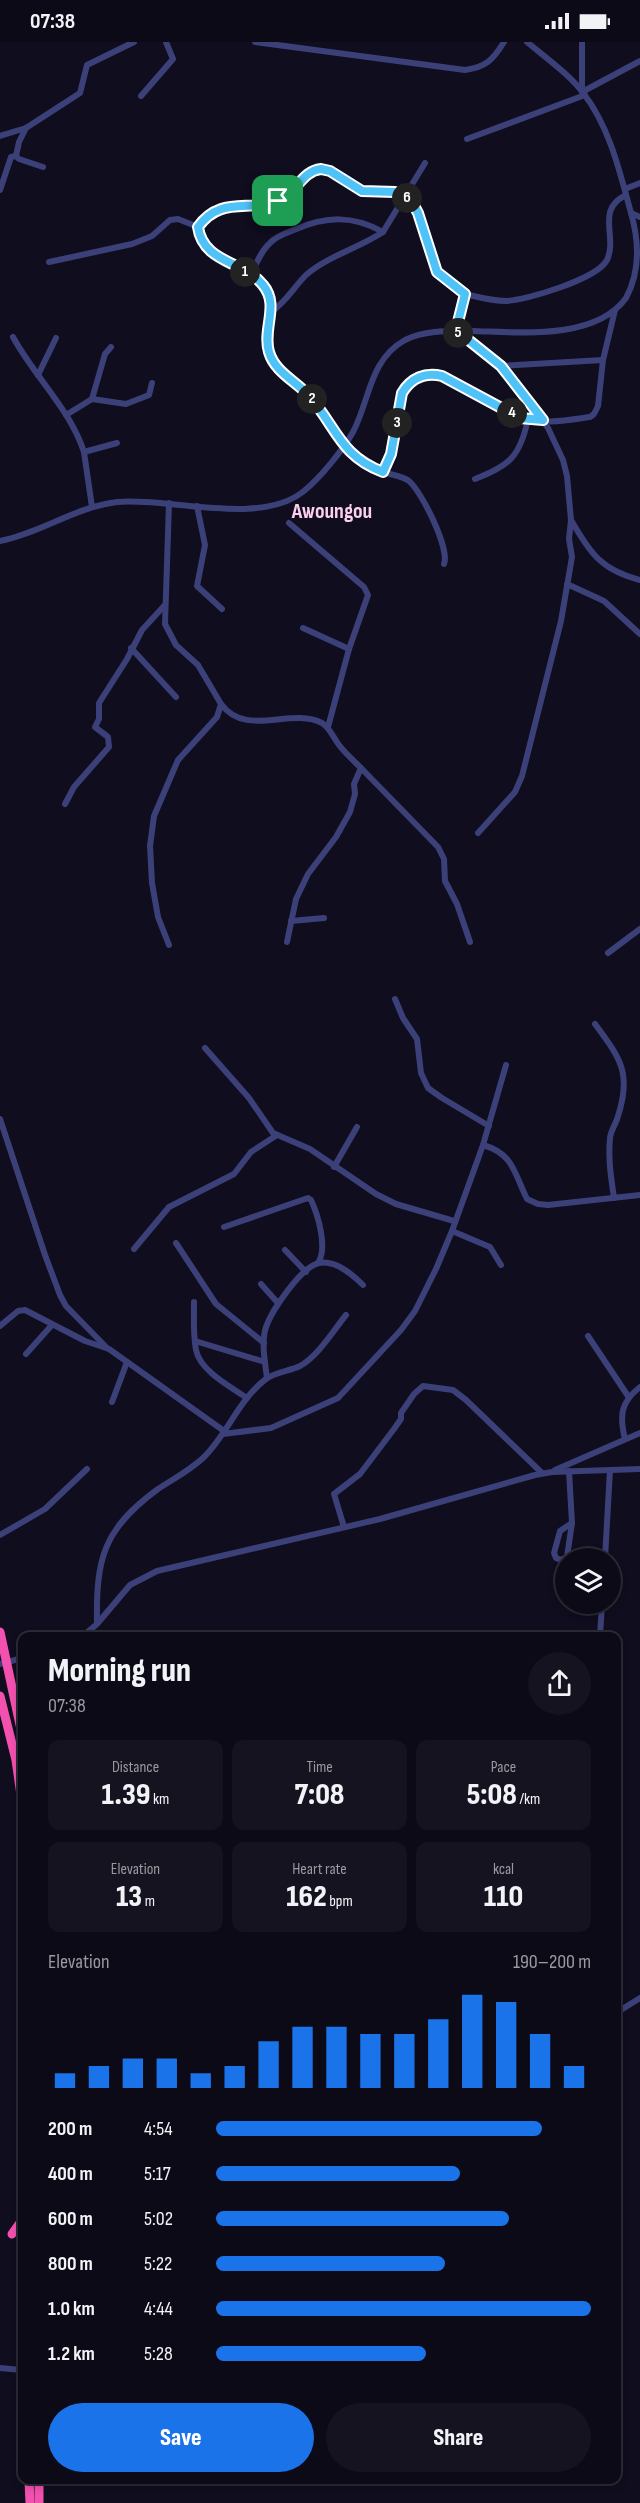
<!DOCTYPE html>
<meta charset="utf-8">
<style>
:root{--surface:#0b0a16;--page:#14131f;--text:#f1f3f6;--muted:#9a9aa1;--line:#2b2b35;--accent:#1a73e8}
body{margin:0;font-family:"Sofia Sans Condensed",sans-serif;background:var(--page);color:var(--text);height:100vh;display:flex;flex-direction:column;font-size:22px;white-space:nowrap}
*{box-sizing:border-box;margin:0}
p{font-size:20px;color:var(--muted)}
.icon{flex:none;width:33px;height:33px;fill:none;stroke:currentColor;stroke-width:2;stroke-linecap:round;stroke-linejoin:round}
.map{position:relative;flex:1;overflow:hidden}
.sheet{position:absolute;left:18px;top:1590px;width:603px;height:852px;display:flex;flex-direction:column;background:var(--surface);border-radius:12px;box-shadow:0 3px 9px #0003,0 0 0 2px var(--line)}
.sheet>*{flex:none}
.fabs{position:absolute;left:555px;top:1506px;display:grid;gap:12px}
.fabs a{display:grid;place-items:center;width:66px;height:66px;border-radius:50%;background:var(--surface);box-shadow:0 3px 9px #0003,0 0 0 2px var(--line);font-size:30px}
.pin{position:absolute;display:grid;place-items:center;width:51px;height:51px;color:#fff;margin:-26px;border-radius:12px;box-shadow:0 3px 9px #0006}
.km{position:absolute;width:30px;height:30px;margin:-15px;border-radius:50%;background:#222;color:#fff;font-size:16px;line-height:30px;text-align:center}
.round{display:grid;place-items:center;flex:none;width:63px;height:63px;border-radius:32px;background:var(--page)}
.summary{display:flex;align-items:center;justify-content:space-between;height:102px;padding:0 30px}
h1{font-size:33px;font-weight:800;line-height:45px}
.stats{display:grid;grid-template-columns:repeat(3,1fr);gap:9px;height:102px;padding:6px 30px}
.stats div{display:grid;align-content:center;border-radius:12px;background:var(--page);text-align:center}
.stats b{font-size:30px;font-weight:800}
.stats small{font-size:16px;font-weight:400}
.stats p{font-size:16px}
.chart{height:168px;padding:12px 30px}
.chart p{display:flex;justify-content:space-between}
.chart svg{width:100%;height:108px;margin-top:6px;stroke:var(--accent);stroke-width:6}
.primary-button{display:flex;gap:12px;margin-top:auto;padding:12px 30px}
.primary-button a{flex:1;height:69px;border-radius:36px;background:var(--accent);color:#fff;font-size:24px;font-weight:800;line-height:69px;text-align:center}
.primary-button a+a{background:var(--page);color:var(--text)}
ul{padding:0 30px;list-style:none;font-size:20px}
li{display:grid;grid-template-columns:96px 72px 1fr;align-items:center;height:45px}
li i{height:15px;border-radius:8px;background:var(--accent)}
.status{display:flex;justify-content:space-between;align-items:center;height:42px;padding:0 30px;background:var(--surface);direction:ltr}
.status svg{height:16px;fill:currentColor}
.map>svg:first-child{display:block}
</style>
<div class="status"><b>07:38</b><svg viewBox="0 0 49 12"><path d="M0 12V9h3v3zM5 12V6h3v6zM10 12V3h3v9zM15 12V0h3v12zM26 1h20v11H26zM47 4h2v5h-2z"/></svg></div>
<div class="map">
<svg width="640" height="2461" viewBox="0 0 640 2461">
<rect width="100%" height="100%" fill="#0f0d1e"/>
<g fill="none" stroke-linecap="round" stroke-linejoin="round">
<!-- minor -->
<g stroke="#3c4079" stroke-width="6">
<path d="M255 0 465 28C486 25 493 18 504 0"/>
<polyline points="582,0 582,50 640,19"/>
<polyline points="141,54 173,17 166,0"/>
<polyline points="26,86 19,100 16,114 19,117 43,125"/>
<polyline points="0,94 26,86 80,51 87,23 134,0"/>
<polyline points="467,97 585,53"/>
<polyline points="625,147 640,141"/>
<polyline points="0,148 11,115 16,114"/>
<polyline points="631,171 640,175"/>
<polyline points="49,220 132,202 152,194 170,178 178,177 198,185"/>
<path d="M251 233C256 222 261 209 270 201 276 194 286 191 294 188 326 174 353 173 383 190L425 121"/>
<path d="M465 252C478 255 492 259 506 259 527 258 597 237 607 218 618 194 595 168 626 153"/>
<path d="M271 270C286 260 294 245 306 233 328 214 359 206 383 190"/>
<path d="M13 295C34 334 70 367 84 410"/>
<polyline points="501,324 603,318"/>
<polyline points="38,333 56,296"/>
<polyline points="92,357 126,362 149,353 152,341"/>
<polyline points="66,373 92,357 105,312 111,305"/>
<path d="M383 430 391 412 402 351C429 305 487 364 520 376 540 383 568 378 590 375L594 372 598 364 603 318 615 268"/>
<path d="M475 437C509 424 520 415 528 377"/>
<polyline points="169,461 165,582 176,603 198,623 221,662 217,675 178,718 154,774 150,804 152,841 158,875 169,903"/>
<polyline points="197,464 205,503 197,544 222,567"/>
<polyline points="92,465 84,410 117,401"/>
<path d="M571 478C590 511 601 528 640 538"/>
<polyline points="289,481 364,545 368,553 349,607 328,685"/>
<path d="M0 499C41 491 75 465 117 460 170 455 260 485 304 449 320 436 343 408 353 390 370 358 369 318 405 298 425 288 449 289 471 289 517 290 595 299 626 256 640 230 639 199 631 171 620 131 610 86 584 52 569 32 546 16 527 0"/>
<path d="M444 522C450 507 422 450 409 439 403 434 392 433 383 430 368 425 352 415 342 402 331 388 323 371 312 356 299 341 279 333 270 314 265 302 267 286 270 273 278 237 233 224 209 209L199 195 198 185C221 154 247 170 277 159 293 153 300 131 315 127 331 124 344 139 356 147 372 156 392 145 409 157 426 169 426 211 437 229 442 239 455 247 465 252L456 289 501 324 548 386 563 418 567 434 571 478 569 497 572 515 561 579 522 734 515 750 478 791"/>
<polyline points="567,542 604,559 640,592"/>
<polyline points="303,586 349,607"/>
<polyline points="131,606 176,655"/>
<path d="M221 662C246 696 290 665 322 681 330 686 333 695 339 703 345 711 354 719 361 726L354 742 355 752 350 770 336 795 308 832 296 857 287 900"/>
<polyline points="361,726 438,805 444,817 445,839 457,862 470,900"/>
<polyline points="65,762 74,745 109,705 108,695 95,685 99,677 99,661 127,617 142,588 164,564"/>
<polyline points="291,879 324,876"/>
<polyline points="608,911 640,887"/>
<polyline points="395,957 403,976 417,997 421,1031 428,1046 442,1056 489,1084"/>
<path d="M595 982C620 1016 632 1031 618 1074 616 1082 611 1088 610 1096 608 1116 611 1136 614 1156"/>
<polyline points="205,1006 249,1056 273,1091 310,1107 376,1152 396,1162 454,1179"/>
<polyline points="0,1077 45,1213 60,1253 66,1264 107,1306"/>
<path d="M483 1103C514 1112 514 1131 527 1157L538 1162 548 1163 640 1153"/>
<polyline points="334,1125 357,1085"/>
<path d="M224 1185 308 1156 311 1158C318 1173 328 1206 318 1221"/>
<polyline points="452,1189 490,1205 501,1223"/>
<polyline points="176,1201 216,1262 264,1301"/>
<polyline points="134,1207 169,1165 234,1132 251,1110 277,1093"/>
<polyline points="285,1208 306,1230"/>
<polyline points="261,1242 277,1260"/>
<path d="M194 1260C194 1276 193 1293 196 1308 200 1329 231 1345 247 1356"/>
<polyline points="0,1284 18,1269 25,1268 85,1299 109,1307 224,1389"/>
<polyline points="588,1294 628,1354"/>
<polyline points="195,1299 265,1320"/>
<polyline points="26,1312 51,1284"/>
<path d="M267 1336C265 1320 261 1300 266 1285 272 1268 301 1225 319 1221 336 1218 352 1232 363 1243"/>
<polyline points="112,1360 127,1320"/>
<polyline points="223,1392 271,1386 338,1356 401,1288 415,1269 436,1227 452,1189 483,1103 506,1023"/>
<path d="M625 1397C619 1373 621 1360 640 1345"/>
<polyline points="555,1428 640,1391"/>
<polyline points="569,1429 572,1481 567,1515 561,1518 556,1516 554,1511 560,1489 572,1481"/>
<polyline points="344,1485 334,1452 360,1432 394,1387 401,1377 401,1371 414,1352 423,1344 453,1348 466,1358 542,1431"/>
<polyline points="0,1493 45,1467 87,1427"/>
<polyline points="605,1516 610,1428"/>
<path d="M97 1581C96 1517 103 1487 158 1447 173 1437 189 1429 203 1416 227 1393 239 1357 266 1337 275 1330 290 1329 300 1324 318 1314 333 1289 346 1273"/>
<polyline points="83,1594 97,1582 130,1543 157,1529 380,1477 535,1433 552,1430 640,1427"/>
<polyline points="600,1594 602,1562"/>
<polyline points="0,1622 22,1616"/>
<polyline points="616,1971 640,1956"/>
<polyline points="0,2326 22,2328"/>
</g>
<!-- highway -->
<g stroke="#f351af" stroke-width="9">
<polyline points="0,1590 22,1692"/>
<polyline points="0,1654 16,1718 22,1760"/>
<polyline points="12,2192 22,2178"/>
<polyline points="29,2438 30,2461"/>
<polyline points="39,2461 39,2438"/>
</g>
</g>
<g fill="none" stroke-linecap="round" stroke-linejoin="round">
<!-- route casing -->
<g stroke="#fff" stroke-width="12">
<path id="route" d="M321 127 330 129 362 149 395 150 411 158 418 171 437 230 465 252 456 288 501 324 543 378 520 376 442 334C425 330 411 336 402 351L391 412 383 430C341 414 337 387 311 356 298 340 275 331 269 310 262 287 280 263 263 243 244 219 203 221 198 185 221 153 249 171 280 158 297 150 302 129 321 127Z"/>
</g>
<!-- route -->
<use href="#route" stroke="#4fc3f7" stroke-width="8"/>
</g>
<g text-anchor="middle" stroke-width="6" stroke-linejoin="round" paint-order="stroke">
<!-- quarter labels -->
<g font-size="22" font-weight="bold" fill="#fccff0" stroke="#0f0d1e">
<text x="332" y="476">Awoungou</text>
</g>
</g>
</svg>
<div class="fabs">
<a><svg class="icon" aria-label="layers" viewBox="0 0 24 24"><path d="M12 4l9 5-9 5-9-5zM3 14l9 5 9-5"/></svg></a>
</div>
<div class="pin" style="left:278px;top:159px;background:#1e9e55"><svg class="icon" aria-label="arrive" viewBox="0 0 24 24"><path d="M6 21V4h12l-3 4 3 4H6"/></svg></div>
<b class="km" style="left:245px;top:230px">1</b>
<b class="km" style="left:312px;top:357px">2</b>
<b class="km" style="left:397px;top:381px">3</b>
<b class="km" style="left:512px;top:371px">4</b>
<b class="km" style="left:458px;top:291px">5</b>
<b class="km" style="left:407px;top:156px">6</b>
<section class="sheet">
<div class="summary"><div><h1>Morning run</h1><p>07:38</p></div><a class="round"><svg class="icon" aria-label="share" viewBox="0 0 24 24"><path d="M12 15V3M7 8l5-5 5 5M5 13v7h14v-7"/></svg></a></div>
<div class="stats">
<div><p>Distance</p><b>1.39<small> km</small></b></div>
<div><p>Time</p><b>7:08</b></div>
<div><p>Pace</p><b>5:08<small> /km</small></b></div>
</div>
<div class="stats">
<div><p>Elevation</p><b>13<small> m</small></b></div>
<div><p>Heart rate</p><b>162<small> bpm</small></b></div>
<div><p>kcal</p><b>110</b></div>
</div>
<div class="chart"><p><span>Elevation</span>190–200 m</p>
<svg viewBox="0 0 160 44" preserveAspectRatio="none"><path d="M5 44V38M15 44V35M25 44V32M35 44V32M45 44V38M55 44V35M65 44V25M75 44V19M85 44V19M95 44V22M105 44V22M115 44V16M125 44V6M135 44V9M145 44V22M155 44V35"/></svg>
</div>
<ul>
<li><b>200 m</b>4:54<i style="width:87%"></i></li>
<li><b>400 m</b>5:17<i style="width:65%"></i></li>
<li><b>600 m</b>5:02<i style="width:78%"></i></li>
<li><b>800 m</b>5:22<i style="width:61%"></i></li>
<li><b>1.0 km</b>4:44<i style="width:100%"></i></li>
<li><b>1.2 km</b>5:28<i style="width:56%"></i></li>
</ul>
<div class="primary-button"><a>Save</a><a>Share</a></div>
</section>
</div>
